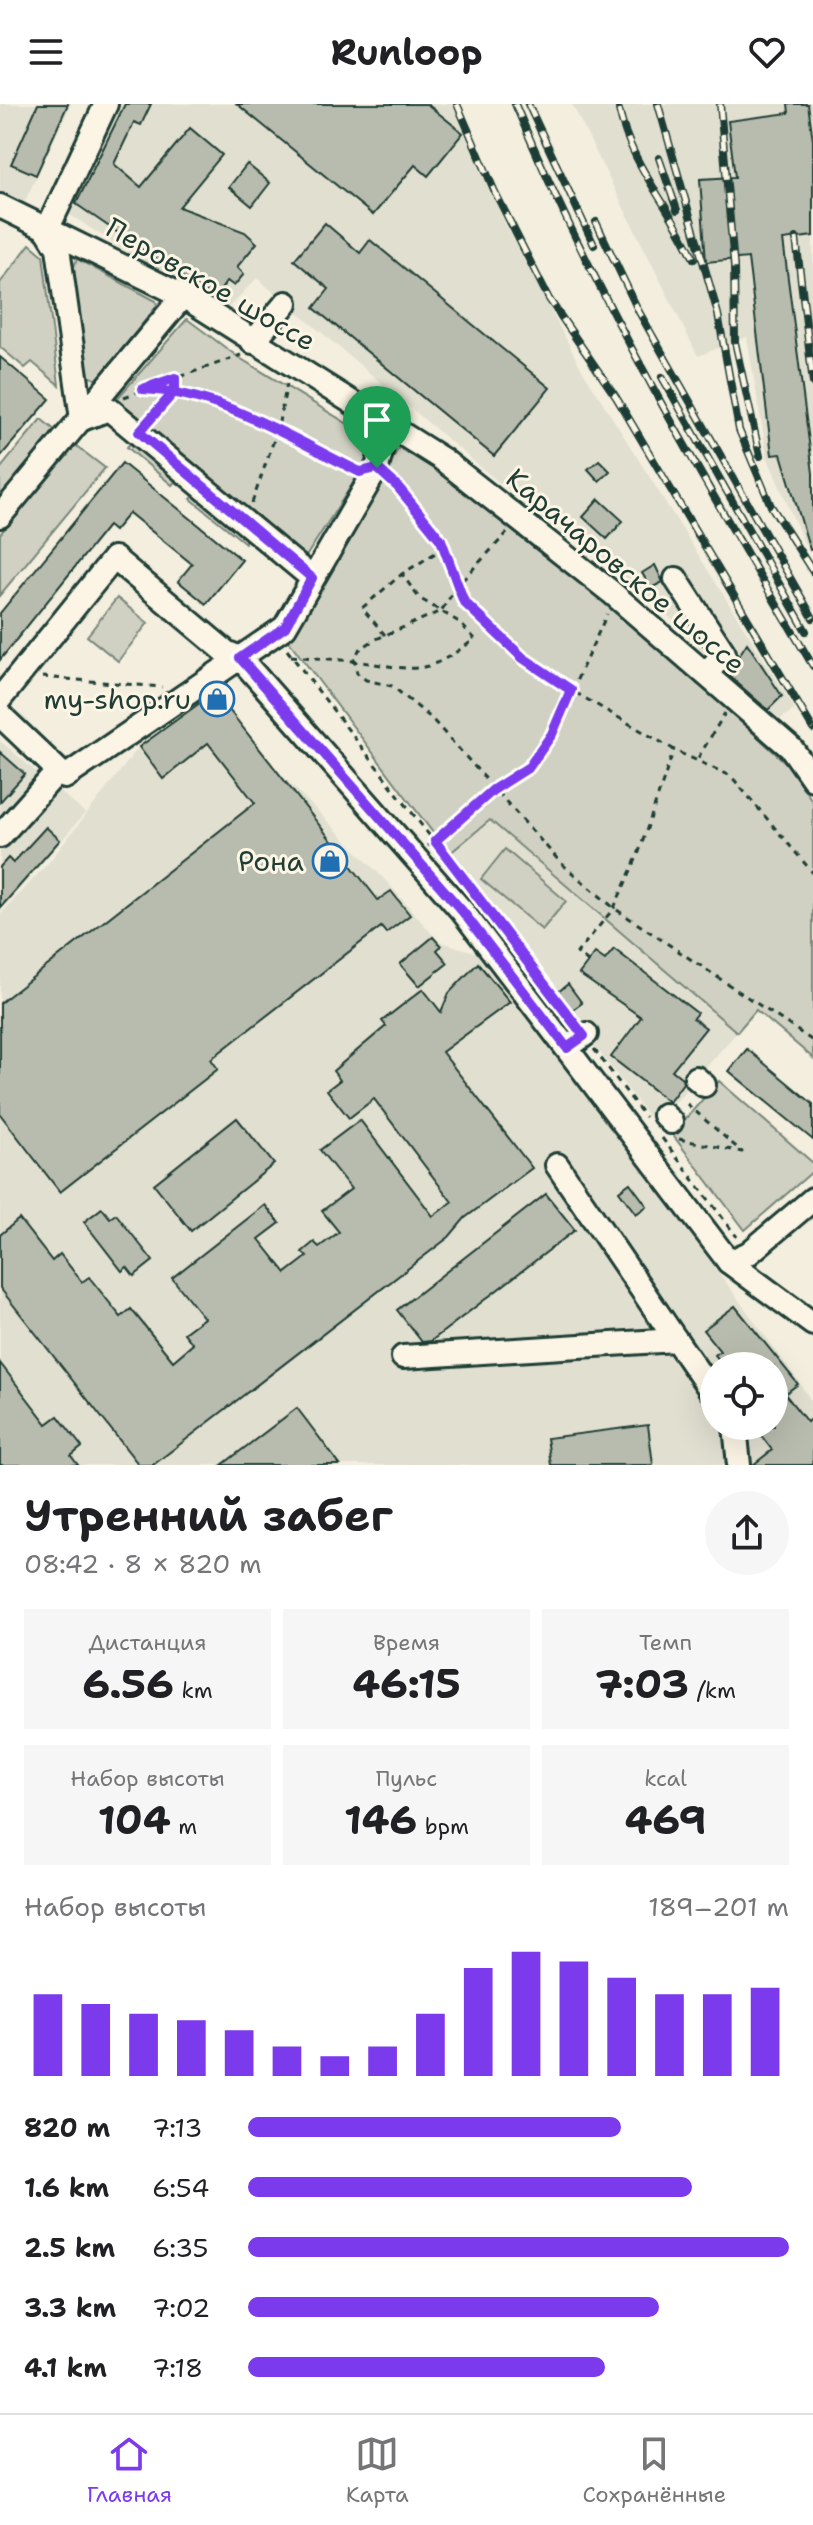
<!DOCTYPE html>
<html lang="ru">
<meta charset="utf-8">
<style>
:root{--surface:#fff;--page:#f6f6f6;--text:#202124;--muted:#757577;--line:#e0e0e0;--accent:#7c3aed}
body{margin:0;font-family:"Shantell Sans",sans-serif;background:var(--page);color:var(--text);height:100vh;display:flex;flex-direction:column;font-size:30px;white-space:nowrap}
*{box-sizing:border-box;margin:0}
p{font-size:26px;color:var(--muted)}
.icon{flex:none;width:44px;height:44px;fill:none;stroke:currentColor;stroke-width:2;stroke-linecap:round;stroke-linejoin:round}
.map{position:relative;height:1361px;overflow:hidden}
.details{display:flex;flex-direction:column;background:var(--surface);flex:1}
.details>*{flex:none}
.controls{position:absolute;left:700px;top:1248px;display:grid;gap:16px}
.controls a{display:grid;place-items:center;width:88px;height:88px;border-radius:50%;background:var(--surface);box-shadow:0 8px 32px #0002;font-size:40px}
.pin{position:absolute;display:grid;place-items:center;width:68px;height:68px;color:#fff;margin:-82px -34px;border-radius:50% 50% 50% 0;rotate:-45deg;box-shadow:0 0 8px #0007}
.pin .icon{rotate:45deg}
.round{display:grid;place-items:center;flex:none;width:84px;height:84px;border-radius:42px;background:var(--page)}
.headline{display:flex;align-items:center;justify-content:space-between;height:136px;padding:0 24px}
h1{font-size:44px;font-weight:700;line-height:60px}
.stats{display:grid;grid-template-columns:repeat(3,1fr);gap:12px;height:136px;padding:8px 24px}
.stats div{display:grid;align-content:center;border-radius:0px;background:var(--page);text-align:center}
.stats b{font-size:40px;font-weight:700}
.stats small{font-size:22px;font-weight:400}
.stats p{font-size:22px}
.chart{height:224px;padding:16px 24px}
.chart p{display:flex;justify-content:space-between}
.chart svg{width:100%;height:144px;margin-top:8px;stroke:var(--accent);stroke-width:6}
ul{padding:0 24px;list-style:none;font-size:26px}
li{display:grid;grid-template-columns:128px 96px 1fr;align-items:center;height:60px}
li i{height:20px;border-radius:10px;background:var(--accent)}
header{display:flex;justify-content:space-between;align-items:center;height:104px;padding:0 24px;background:var(--surface);font-size:36px;font-weight:700}
.dock{display:flex;justify-content:space-around;align-items:center;height:112px;border-top:2px solid var(--line);background:var(--surface);font-size:22px;color:var(--muted)}
.dock a{display:grid;justify-items:center;gap:4px}
.dock .on{color:var(--accent)}
.map>svg:first-child{display:block}
</style>
<header><svg class="icon" aria-label="menu" viewBox="0 0 24 24"><path d="M4 6h16M4 12h16M4 18h16"/></svg>Runloop<svg class="icon" aria-label="heart" viewBox="0 0 24 24"><path d="M12 20l-8-8c-3-5 5-10 8-4 3-6 11-1 8 4z"/></svg></header>
<div class="map">
<svg width="813" height="1361" viewBox="0 0 813 1361">
<rect width="100%" height="100%" fill="#f3eede"/>
<filter id="ink" filterUnits="userSpaceOnUse"><feTurbulence type="fractalNoise" baseFrequency=".0125" numOctaves="2"/><feDisplacementMap in="SourceGraphic" scale="16" xChannelSelector="R" yChannelSelector="G"/><feConvolveMatrix kernelMatrix="1 2 1 2 8 2 1 2 1" color-interpolation-filters="sRGB"/></filter>
<g filter="url(#ink)">
<!-- built -->
<g fill="#e1dfd0" fill-rule="evenodd">
<polygon points="0,0 71,0 22,103 0,91"/>
<polygon points="120,0 452,0 507,123 581,264 795,605 773,620 648,491 496,376 257,174 223,209 67,109"/>
<polygon points="572,0 813,0 813,450 804,439 767,352 747,233 698,252"/>
<polygon points="0,637 85,709 0,808"/>
<path d="M209 639 240 680 269 658 388 779 438 837 487 852 801 1281 813 1300V1361H0V811L50 757 139 643 163 674ZM714 1262H774V1322H714Z"/>
<polygon points="490,715 737,928 655,1021 449,750"/>
</g>
<!-- green -->
<g fill="#d0d1c2" stroke="#78877b" stroke-width="2">
<polygon points="30,140 43,151 59,281 32,258 25,264 0,243 0,179"/>
<polygon points="77,155 156,197 157,202 97,276 85,270 73,165"/>
<polygon points="187,215 238,253 374,336 360,368 305,454 115,297"/>
<polygon points="41,315 56,327 0,395 0,365"/>
<polygon points="136,332 179,373 172,381 127,343"/>
<polygon points="401,340 614,501 787,660 813,698 813,954 756,906 737,928 490,716 449,750 288,536"/>
<polygon points="75,341 105,364 0,491 0,430"/>
<polygon points="197,389 245,421 245,439 191,395"/>
<polygon points="117,494 148,519 118,557 87,532"/>
<polygon points="505,745 566,797 542,826 481,775"/>
<polygon points="719,977 813,1059 813,1067 745,1126 672,1030"/>
</g>
<!-- building -->
<g fill="#b8bcae" stroke="#1f3d34" stroke-width="2">
<polygon points="38,0 68,0 36,71 11,60"/>
<polygon points="125,0 151,0 141,21 134,18 114,60 141,83 190,24 222,51 179,103 245,128 257,139 237,163 244,170 234,182 227,177 214,195 76,100"/>
<polygon points="237,0 427,0 463,29 428,72 415,61 373,111"/>
<polygon points="788,0 808,0 813,36 813,132 783,136 813,369 813,445 810,446 781,350 772,351 748,154 706,158 700,75 735,73 728,17 789,9"/>
<polygon points="247,60 270,79 252,102 229,83"/>
<polygon points="325,119 360,149 370,136 550,284 494,352 314,204 329,185 294,156"/>
<polygon points="0,253 50,295 0,353"/>
<polygon points="599,356 610,367 599,377 588,365"/>
<polygon points="122,359 242,456 206,500 178,477 192,460 129,409 114,427 108,422 0,556 0,509"/>
<polygon points="599,395 623,417 607,435 583,413"/>
<polygon points="655,461 663,478 651,484 642,469"/>
<polygon points="747,539 782,592 768,606 727,570"/>
<polygon points="215,588 378,796 391,787 410,811 386,829 381,823 211,955 218,965 60,1088 0,1010 0,899 255,699 208,639 163,675 139,643"/>
<polygon points="0,648 25,670 0,698"/>
<polygon points="46,723 60,736 0,804 0,763 8,754 13,759"/>
<polygon points="433,833 441,842 437,846 448,859 419,882 400,860"/>
<polygon points="614,845 697,909 693,914 706,924 672,966 682,974 683,979 669,998 611,953 641,913 579,870 595,849 605,856"/>
<polygon points="478,859 510,898 442,948 532,1064 465,1114 449,1133 153,1361 139,1361 0,1184 0,1131 19,1115 52,1157 60,1150 82,1178 89,1173 121,1213 131,1205 173,1257 193,1240 184,1229 204,1214 172,1174 265,1101 280,1119 259,1135 286,1169 307,1153 302,1148 314,1138 319,1143 339,1128 322,1107 351,1085 320,1046 360,1016 433,1112 452,1098 374,995 349,1014 327,986 340,976 333,967 386,922 382,917 423,885 441,908 449,889"/>
<polygon points="568,880 582,899 571,907 557,889"/>
<polygon points="747,945 813,1000 813,1036 729,967"/>
<polygon points="237,1014 274,1060 191,1127 154,1080"/>
<polygon points="630,1079 647,1102 636,1110 619,1087"/>
<polygon points="546,1090 575,1126 431,1237 422,1238 397,1206"/>
<polygon points="102,1104 110,1114 116,1110 153,1157 134,1172 127,1163 122,1167 84,1118"/>
<polygon points="735,1202 798,1280 785,1290 807,1318 813,1313 813,1361 753,1361 772,1346 754,1322 774,1322 774,1262 724,1262 715,1251 720,1247 703,1226"/>
<polygon points="0,1259 47,1320 58,1312 82,1343 71,1352 78,1361 0,1361"/>
<polygon points="297,1304 340,1361 222,1361"/>
<polygon points="648,1321 653,1361 551,1361 547,1334"/>
</g>
<g fill="none" stroke-linecap="round" stroke-linejoin="round">
<!-- minor casing -->
<g stroke="#1f3d34" stroke-width="28">
<g id="minor">
<polyline points="0,102 183,192 442,355 611,488 792,645 813,675"/>
<polyline points="47,126 58,144 82,315"/>
<polyline points="47,126 106,0"/>
<polyline points="253,238 286,199"/>
<polyline points="82,315 109,305 312,474"/>
<polyline points="0,412 183,192"/>
<polyline points="676,475 724,549 706,570"/>
<polyline points="0,595 114,454 226,548 240,554 463,808 729,1158 813,1220"/>
<polyline points="0,611 65,673 285,523 377,364 388,319"/>
<polyline points="0,732 58,667"/>
<polyline points="567,944 586,930"/>
<polyline points="696,974 704,981"/>
<polyline points="664,1011 671,1018"/>
<polyline points="557,1061 676,1236"/>
<polyline points="729,1158 749,1149 813,1095"/>
<polyline points="403,1253 676,1236 714,1291"/>
<polyline points="735,1322 739,1361"/>
</g>
</g>
<!-- path -->
<g stroke="#1f3d34" stroke-width="3" stroke-dasharray="6 6" stroke-linecap="butt">
<path d="M143 285C218 288 287 333 354 365"/>
<polyline points="124,293 241,251"/>
<polyline points="148,316 175,287 175,274"/>
<polyline points="391,377 441,436 464,498 474,510 523,554 571,586 680,649 731,672 813,769"/>
<polyline points="252,399 277,327 287,280"/>
<path d="M445 443 402 470 419 494 459 518 475 535C420 575 418 565 354 557L357 569 366 576 392 582 431 614 562 760 614 804 813 937"/>
<polyline points="385,531 362,504 402,470"/>
<polyline points="287,546 572,917"/>
<polyline points="291,552 354,557 359,546 374,536 441,507 458,481 507,429"/>
<polyline points="42,573 162,583"/>
<polyline points="698,654 725,609"/>
<polyline points="428,742 493,686 529,663 552,630 607,510"/>
<polyline points="588,858 577,849 614,804 638,751 674,645"/>
<polyline points="594,945 645,1013"/>
<polyline points="662,1034 737,1133"/>
<polyline points="679,1035 742,1048 687,1000"/>
</g>
<!-- minor -->
<use href="#minor" stroke="#fcf5e5" stroke-width="22"/>
<!-- rail casing -->
<g stroke="#1f3d34" stroke-width="8">
<g id="rail">
<polyline points="457,0 495,88 549,195 616,293 813,625"/>
<path d="M515 0C597 196 705 380 813 562"/>
<polyline points="528,0 594,141"/>
<polyline points="658,0 718,210 739,326 771,402 813,468"/>
<polyline points="720,0 734,162 735,238 760,352"/>
<path d="M619 6C631 62 671 103 694 155"/>
<polyline points="659,54 677,106"/>
<polyline points="596,118 639,208 813,514"/>
<polyline points="796,134 813,279"/>
<polyline points="662,273 806,527"/>
</g>
</g>
<!-- rail -->
<use href="#rail" stroke="#fcf5e5" stroke-width="5" stroke-dasharray="15" stroke-linecap="butt"/>
</g>
</g>
<g fill="none" stroke-linecap="round" stroke-linejoin="round" filter="url(#ink)">
<!-- route casing -->
<g stroke="#fff" stroke-width="16">
<path id="route" d="M377 364 360 368C292 335 220 288 143 285L175 274V287L139 328 312 474 285 523 240 554 463 808 567 944 584 932 435 737 493 686 529 663 552 630 571 586 523 554 464 498 441 436 398 383 377 364"/>
</g>
<!-- route -->
<use href="#route" stroke="#7c3aed" stroke-width="10"/>
</g>
<!-- icons -->
<defs>
<g id="shop-ring" transform="scale(1.8)"><circle r="9.5" fill="#fcf5e5" stroke="#1f6fb2" stroke-width="1.5"/><path d="M-5-2.5h2.3a2.7 3.5 0 0 1 5.4 0H5L5.5 6h-11ZM-1.5-2.5h3a1.5 2.3 0 0 0-3 0Z" fill="#1f6fb2"/></g>
</defs>
<g fill-rule="evenodd">
<use href="#shop-ring" x="217" y="595"/>
<use href="#shop-ring" x="330" y="757"/>
</g>
<g text-anchor="middle" stroke-width="6" stroke-linejoin="round" paint-order="stroke">
<!-- street labels -->
<g font-size="28" fill="#1f3d34" stroke="#fcf5e5">
<text transform="translate(211 180) rotate(30)" y="10">Перовское шоссе</text>
<text transform="translate(626 467) rotate(40)" y="10">Карачаровское шоссе</text>
</g>
<!-- poi labels -->
<g font-size="28" fill="#1f3d34" stroke="#fcf5e5" text-anchor="end">
<text x="191" y="605">my-shop.ru</text>
<text x="304" y="767">Рона</text>
</g>
</g>
</svg>
<div class="controls">
<a><svg class="icon" aria-label="locate" viewBox="0 0 24 24"><circle cx="12" cy="12" r="6"/><path d="M12 2v4M12 18v4M2 12h4M18 12h4"/></svg></a>
</div>
<div class="pin" style="left:377px;top:364px;background:#1e9e55"><svg class="icon" aria-label="arrive" viewBox="0 0 24 24"><path d="M6 21V4h12l-3 4 3 4H6"/></svg></div>
</div>
<section class="details">
<div class="headline"><div><h1>Утренний забег</h1><p>08:42 · 8 × 820 m</p></div><a class="round"><svg class="icon" aria-label="share" viewBox="0 0 24 24"><path d="M12 15V3M7 8l5-5 5 5M5 13v7h14v-7"/></svg></a></div>
<div class="stats">
<div><p>Дистанция</p><b>6.56<small> km</small></b></div>
<div><p>Время</p><b>46:15</b></div>
<div><p>Темп</p><b>7:03<small> /km</small></b></div>
</div>
<div class="stats">
<div><p>Набор высоты</p><b>104<small> m</small></b></div>
<div><p>Пульс</p><b>146<small> bpm</small></b></div>
<div><p>kcal</p><b>469</b></div>
</div>
<div class="chart"><p><span>Набор высоты</span>189–201 m</p>
<svg viewBox="0 0 160 44" preserveAspectRatio="none"><path d="M5 44V19M15 44V22M25 44V25M35 44V27M45 44V30M55 44V35M65 44V38M75 44V35M85 44V25M95 44V11M105 44V6M115 44V9M125 44V14M135 44V19M145 44V19M155 44V17"/></svg>
</div>
<ul>
<li><b>820 m</b>7:13<i style="width:69%"></i></li>
<li><b>1.6 km</b>6:54<i style="width:82%"></i></li>
<li><b>2.5 km</b>6:35<i style="width:100%"></i></li>
<li><b>3.3 km</b>7:02<i style="width:76%"></i></li>
<li><b>4.1 km</b>7:18<i style="width:66%"></i></li>
</ul>
</section>
<nav class="dock">
<a class="on"><svg class="icon" aria-label="home" viewBox="0 0 24 24"><path d="M3 11l9-7 9 7M6 9v11h12V9"/></svg>Главная</a>
<a><svg class="icon" aria-label="map" viewBox="0 0 24 24"><path d="M3 6l6-2 6 2 6-2v14l-6 2-6-2-6 2zM9 4v14M15 6v14"/></svg>Карта</a>
<a><svg class="icon" aria-label="saved" viewBox="0 0 24 24"><path d="M7 4h10v16l-5-4-5 4z"/></svg>Сохранённые</a>
</nav>
